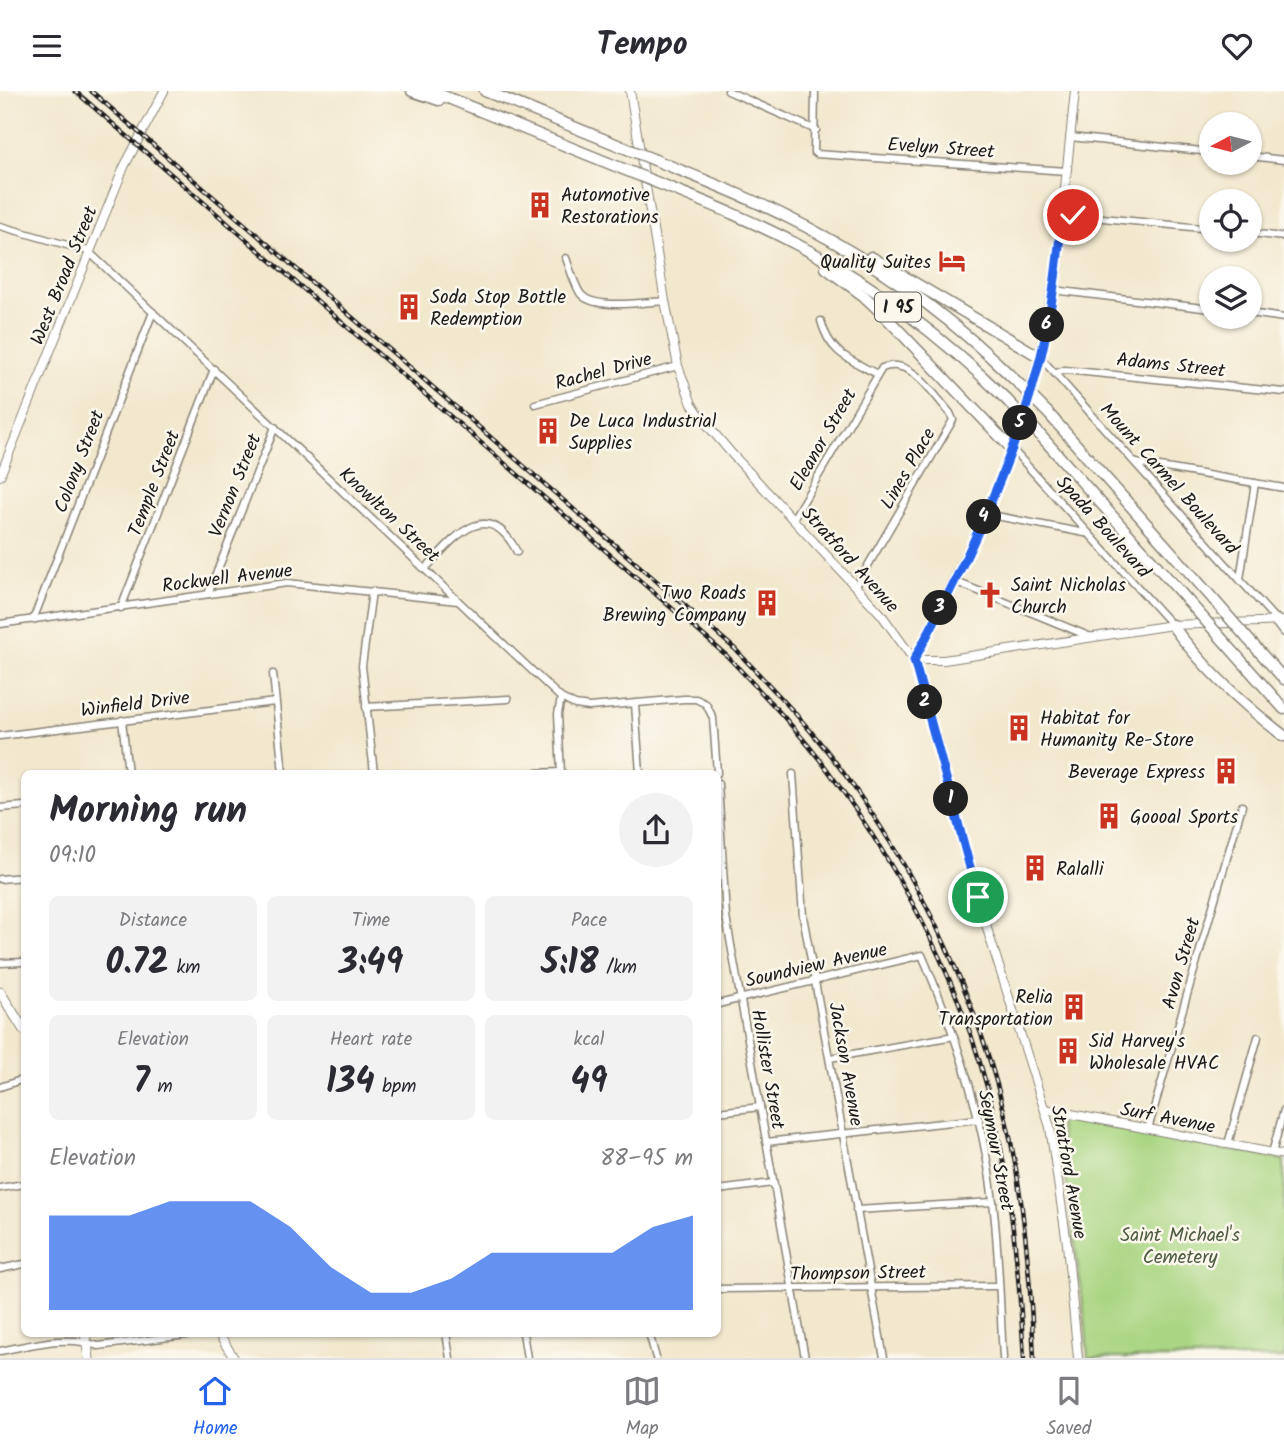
<!DOCTYPE html>
<meta charset="utf-8">
<style>
:root{--surface:#fff;--page:#f2f2f3;--text:#2b2b33;--muted:#7c7c81;--line:#e1e1e2;--accent:#2563eb}
body{margin:0;font-family:Kalam,sans-serif;background:var(--page);color:var(--text);height:100vh;display:flex;flex-direction:column;font-size:26px;white-space:nowrap}
*{box-sizing:border-box;margin:0}
p{font-size:23px;color:var(--muted)}
.icon{flex:none;width:38px;height:38px;fill:none;stroke:currentColor;stroke-width:2;stroke-linecap:round;stroke-linejoin:round}
.map{position:relative;flex:1;overflow:hidden}
.side{position:absolute;left:21px;top:679px;width:700px;height:567px;display:flex;flex-direction:column;background:var(--surface);border-radius:10px;box-shadow:0 2px 5px #0004}
.side>*{flex:none}
.needle{width:46px;rotate:263deg}
.controls{position:absolute;left:1199px;top:21px;display:grid;gap:14px}
.controls a{display:grid;place-items:center;width:63px;height:63px;border-radius:50%;background:var(--surface);box-shadow:0 2px 5px #0004;font-size:35px}
.pin{position:absolute;display:grid;place-items:center;width:60px;height:60px;color:#fff;margin:-30px;border:4px solid #fff;border-radius:50%;box-shadow:0 2px 7px #0007}
.km{position:absolute;width:35px;height:35px;margin:-18px;border-radius:50%;background:#222;color:#fff;font-size:19px;line-height:35px;text-align:center}
.round{display:grid;place-items:center;flex:none;width:74px;height:74px;border-radius:37px;background:var(--page)}
.headline{display:flex;align-items:center;justify-content:space-between;height:119px;padding:0 28px}
h1{font-size:38px;font-weight:800;line-height:52px}
.metrics{display:grid;grid-template-columns:repeat(3,1fr);gap:10px;height:119px;padding:7px 28px}
.metrics div{display:grid;align-content:center;border-radius:10px;background:var(--page);text-align:center}
.metrics b{font-size:35px;font-weight:800}
.metrics small{font-size:19px;font-weight:400}
.metrics p{font-size:19px}
.chart{height:196px;padding:14px 28px}
.chart p{display:flex;justify-content:space-between}
.chart svg{width:100%;height:126px;margin-top:7px;fill:var(--accent);opacity:.7}
header{display:flex;justify-content:space-between;align-items:center;height:91px;padding:0 28px;background:var(--surface);font-size:32px;font-weight:800}
.menu{display:flex;justify-content:space-around;align-items:center;height:98px;border-top:2px solid var(--line);background:var(--surface);font-size:19px;color:var(--muted)}
.menu a{display:grid;justify-items:center;gap:4px}
.menu .selected{color:var(--accent)}
.map>svg:first-child{display:block}
</style>
<header><svg class="icon" aria-label="menu" viewBox="0 0 24 24"><path d="M4 6h16M4 12h16M4 18h16"/></svg>Tempo<svg class="icon" aria-label="heart" viewBox="0 0 24 24"><path d="M12 20l-8-8c-3-5 5-10 8-4 3-6 11-1 8 4z"/></svg></header>
<div class="map">
<svg width="1284" height="1267" viewBox="0 0 1284 1267">
<rect width="100%" height="100%" fill="#fbf7ec"/>
<filter id="ink" filterUnits="userSpaceOnUse"><feTurbulence type="fractalNoise" baseFrequency=".0143" numOctaves="2"/><feDisplacementMap in="SourceGraphic" scale="14" xChannelSelector="R" yChannelSelector="G"/><feConvolveMatrix kernelMatrix="1 2 1 2 8 2 1 2 1" color-interpolation-filters="sRGB"/></filter>
<filter id="wash" filterUnits="userSpaceOnUse"><feTurbulence type="fractalNoise" baseFrequency=".00686" numOctaves="4" result="noise"/><feDisplacementMap in="SourceGraphic" scale="28" xChannelSelector="R" yChannelSelector="G"/><feGaussianBlur stdDeviation="1.57" result="paint"/><feColorMatrix in="noise" values="0 0 0 0 0 0 0 0 0 0 0 0 0 0 0 0 0 1.4 0 .05"/><feComposite in="paint" operator="in"/></filter>
<g filter="url(#wash)">
<rect width="100%" height="100%" fill="#f2e8ce"/>
<!-- green -->
<polygon fill="#aad683" stroke="#637950" stroke-width="2" points="1066,1028 1284,1069 1284,1267 1088,1267 1085,1230 1059,1035"/>
</g>
<g filter="url(#ink)">
<g fill="none" stroke-linecap="round" stroke-linejoin="round">
<!-- street casing -->
<g stroke="#878275" stroke-width="9">
<g id="street">
<polyline points="728,0 816,39"/>
<polyline points="815,0 814,61 816,63 1067,80"/>
<polyline points="1070,46 1211,61"/>
<polyline points="1250,65 1284,69"/>
<polyline points="1063,123 1211,138"/>
<polyline points="0,135 88,160 561,607 575,614 589,616 684,608 696,608 706,613 713,627 717,682"/>
<polyline points="1250,142 1284,146"/>
<path d="M566 167C570 178 574 192 580 202 592 220 645 211 665 210"/>
<polyline points="1053,199 1211,218"/>
<polyline points="1250,222 1284,227"/>
<path d="M821 230C830 263 849 268 877 283"/>
<polyline points="1040,266 1276,529"/>
<polyline points="1056,282 1065,279 1284,301"/>
<polyline points="535,313 678,275"/>
<polyline points="1012,358 1172,534"/>
<polyline points="1136,372 1284,397"/>
<polyline points="986,423 1090,443"/>
<path d="M793 428 882 277C911 265 932 302 950 322L953 329 856 495"/>
<path d="M425 478C453 448 487 403 517 461"/>
<polyline points="1240,488 1255,392"/>
<polyline points="954,490 1091,546"/>
<polyline points="372,500 362,575 374,682"/>
<polyline points="208,503 275,336"/>
<polyline points="121,517 214,278"/>
<polyline points="33,529 153,221"/>
<polyline points="0,533 287,492 458,510"/>
<polyline points="273,583 283,682"/>
<polyline points="561,607 558,623 561,682"/>
<polyline points="635,613 640,682"/>
<polyline points="366,616 508,608"/>
<polyline points="122,629 128,682"/>
<polyline points="0,645 275,611"/>
<polyline points="532,682 561,681"/>
<polyline points="793,683 803,825 884,1267"/>
<polyline points="718,693 726,826 805,1267"/>
<polyline points="0,717 24,715"/>
<polyline points="0,788 24,786"/>
<polyline points="0,872 24,871"/>
<path d="M718 913 922 864C956 943 984 1026 993 1111 999 1163 1000 1215 1003 1267"/>
<polyline points="830,967 954,945"/>
<polyline points="0,996 24,988"/>
<polyline points="718,1021 760,1016"/>
<polyline points="1148,1038 1242,715"/>
<polyline points="766,1051 979,1028"/>
<polyline points="1228,1053 1258,946"/>
<polyline points="1272,1062 1284,1019"/>
<polyline points="0,1097 24,1093"/>
<polyline points="718,1099 773,1092"/>
<polyline points="856,1119 993,1111"/>
<polyline points="0,1178 24,1173"/>
<polyline points="718,1198 998,1195"/>
<polyline points="446,1242 450,1267"/>
<polyline points="523,1242 527,1267"/>
<polyline points="649,1242 656,1267"/>
<path d="M0 1260C32 1254 67 1243 98 1255L202 1242"/>
</g>
</g>
<!-- secondary casing -->
<g stroke="#878275" stroke-width="10">
<g id="secondary">
<polyline points="630,0 665,210 678,275 692,313 703,329 732,363 881,523 914,569 989,844 1050,1036 1067,1153 1078,1267"/>
<polyline points="1075,0 1058,164 1040,266 1012,358 986,423 914,569 944,569 1172,534 1284,530"/>
<polyline points="0,385 124,76 164,0"/>
<polyline points="1045,1018 1284,1064"/>
<polyline points="218,1242 234,1267"/>
</g>
</g>
<!-- primary casing -->
<g stroke="#878275" stroke-width="11">
<g id="primary">
<polyline points="0,901 24,939"/>
<polyline points="85,1242 89,1267"/>
</g>
</g>
<!-- highway casing -->
<g stroke="#878275" stroke-width="13">
<g id="highway">
<polyline points="412,0 439,9"/>
<polyline points="431,0 633,82"/>
<polyline points="485,0 630,59"/>
<path d="M655 69C699 87 744 104 787 126 871 167 946 222 1013 287"/>
<path d="M658 92C705 111 751 129 796 153 874 193 944 247 1007 309"/>
<polyline points="871,166 1040,266"/>
<polyline points="826,177 864,205 883,223 1012,358"/>
<polyline points="1048,322 1214,509"/>
<polyline points="1041,345 1189,511"/>
<polyline points="1276,529 1284,540"/>
<path d="M1172 534C1204 578 1241 612 1284 645"/>
<polyline points="1247,547 1284,588"/>
<polyline points="1222,548 1284,618"/>
</g>
</g>
<!-- street -->
<use href="#street" stroke="#fff" stroke-width="6"/>
<!-- secondary -->
<use href="#secondary" stroke="#fff" stroke-width="8"/>
<!-- primary -->
<use href="#primary" stroke="#fff" stroke-width="9"/>
<!-- highway -->
<use href="#highway" stroke="#fff" stroke-width="10"/>
<!-- rail casing -->
<g stroke="#1c1c1c" stroke-width="4.5">
<g id="rail">
<path d="M75 0 727 565C763 603 799 640 829 681 904 783 966 901 994 1024 1012 1104 1019 1186 1024 1267"/>
<path d="M91 0 735 558C770 595 806 632 837 673 914 775 973 896 1004 1020 1024 1101 1030 1184 1034 1267"/>
</g>
</g>
<!-- rail -->
<use href="#rail" stroke="#fbf7ec" stroke-width="2" stroke-dasharray="5" stroke-linecap="butt"/>
<!-- highway-bridge casing -->
<g stroke="#878275" stroke-width="13" stroke-linecap="butt">
<g id="highway-bridge">
<polyline points="630,59 655,69"/>
<polyline points="633,82 658,92"/>
<polyline points="1013,287 1048,322"/>
<polyline points="1007,309 1041,345"/>
<polyline points="1214,509 1247,547"/>
<polyline points="1189,511 1222,548"/>
</g>
</g>
<!-- highway-bridge -->
<use href="#highway-bridge" stroke="#fff" stroke-width="10"/>
</g>
</g>
<g fill="none" stroke-linecap="round" stroke-linejoin="round" filter="url(#ink)">
<!-- route casing -->
<g stroke="#fff" stroke-width="14">
<path id="route" d="M978 806 914 569C965 475 1015 369 1041 265 1052 218 1058 170 1062 123L1073 124"/>
</g>
<!-- route -->
<use href="#route" stroke="#2563eb" stroke-width="9"/>
</g>
<!-- icons -->
<defs>
<g id="building-bare" transform="scale(2.1)"><path d="M-4-6H4V6H1V3H-1V6H-4ZM-2.5-4.3h1.7v1.8h-1.7ZM.8-4.3h1.7v1.8H.8ZM-2.5-1h1.7V.8h-1.7ZM.8-1h1.7V.8H.8Z" fill="#c8321e" stroke="#fbf7ec" stroke-width="2.5" paint-order="stroke"/></g>
<g id="hotel-bare" transform="scale(2.1)"><path d="M-6-4.5h1.5V1H6V5H4.5V3h-9V5H-6ZM-4 0a1.8 1.8 0 1 1 3.6 0ZM.5 0V-2.5h3Q6-2.5 6 0Z" fill="#c8321e" stroke="#fbf7ec" stroke-width="2.5" paint-order="stroke"/></g>
<g id="church-bare" transform="scale(2.1)"><path d="M-1.2-6h2.4v3.5h3.3v2.4h-3.3V6h-2.4V-.1h-3.3v-2.4h3.3Z" fill="#c8321e" stroke="#fbf7ec" stroke-width="2.5" paint-order="stroke"/></g>
</defs>
<g fill-rule="evenodd">
<use href="#building-bare" x="540" y="114"/>
<use href="#hotel-bare" x="952" y="170"/>
<use href="#building-bare" x="409" y="216"/>
<use href="#building-bare" x="548" y="340"/>
<use href="#church-bare" x="990" y="504"/>
<use href="#building-bare" x="767" y="512"/>
<use href="#building-bare" x="1019" y="637"/>
<use href="#building-bare" x="1226" y="680"/>
<use href="#building-bare" x="1109" y="725"/>
<use href="#building-bare" x="1035" y="777"/>
<use href="#building-bare" x="1074" y="916"/>
<use href="#building-bare" x="1068" y="960"/>
</g>
<g text-anchor="middle" stroke-width="5" stroke-linejoin="round" paint-order="stroke">
<!-- shield labels -->
<rect fill="#fbf7ec" stroke="#5f5e5a" stroke-width="2" x="875" y="201.5" width="46" height="29" rx="5"/>
<g font-size="18" font-weight="bold" fill="#1c1c1c">
<text x="898" y="222">I 95</text>
</g>
<!-- street labels -->
<g font-size="19" fill="#1c1c1c" stroke="#fbf7ec">
<text transform="translate(941 56) rotate(4)" y="7">Evelyn Street</text>
<text transform="translate(63 184) rotate(-68)" y="7">West Broad Street</text>
<text transform="translate(1171 273) rotate(6)" y="7">Adams Street</text>
<text transform="translate(603 279) rotate(-15)" y="7">Rachel Drive</text>
<text transform="translate(822 348) rotate(-60)" y="7">Eleanor Street</text>
<text transform="translate(78 370) rotate(-69)" y="7">Colony Street</text>
<text transform="translate(907 377) rotate(-60)" y="7">Lines Place</text>
<text transform="translate(1170 387) rotate(48)" y="7">Mount Carmel Boulevard</text>
<text transform="translate(153 392) rotate(-69)" y="7">Temple Street</text>
<text transform="translate(234 394) rotate(-68)" y="7">Vernon Street</text>
<text transform="translate(390 423) rotate(43)" y="7">Knowlton Street</text>
<text transform="translate(1104 435) rotate(48)" y="7">Spada Boulevard</text>
<text transform="translate(851 468) rotate(48)" y="7">Stratford Avenue</text>
<text transform="translate(227 486) rotate(-7)" y="7">Rockwell Avenue</text>
<text transform="translate(135 612) rotate(-7)" y="7">Winfield Drive</text>
<text transform="translate(1180 872) rotate(-74)" y="7">Avon Street</text>
<text transform="translate(816 873) rotate(-13)" y="7">Soundview Avenue</text>
<text transform="translate(847 973) rotate(80)" y="7">Jackson Avenue</text>
<text transform="translate(769 978) rotate(80)" y="7">Hollister Street</text>
<text transform="translate(1168 1026) rotate(11)" y="7">Surf Avenue</text>
<text transform="translate(997 1059) rotate(79)" y="7">Seymour Street</text>
<text transform="translate(1070 1081) rotate(80)" y="7">Stratford Avenue</text>
<text transform="translate(858 1181) rotate(-1)" y="7">Thompson Street</text>
</g>
<!-- poi labels -->
<g font-size="19" fill="#1c1c1c" stroke="#fbf7ec" text-anchor="start">
<text x="561" y="110">Automotive<tspan x="561" dy="22">Restorations</tspan></text>
<text x="931" y="177" text-anchor="end">Quality Suites</text>
<text x="430" y="212">Soda Stop Bottle<tspan x="430" dy="22">Redemption</tspan></text>
<text x="569" y="336">De Luca Industrial<tspan x="569" dy="22">Supplies</tspan></text>
<text x="1011" y="500">Saint Nicholas<tspan x="1011" dy="22">Church</tspan></text>
<text x="746" y="508" text-anchor="end">Two Roads<tspan x="746" dy="22">Brewing Company</tspan></text>
<text x="1040" y="633">Habitat for<tspan x="1040" dy="22">Humanity Re-Store</tspan></text>
<text x="1205" y="687" text-anchor="end">Beverage Express</text>
<text x="1130" y="732">Goooal Sports</text>
<text x="1056" y="784">Ralalli</text>
<text x="1053" y="912" text-anchor="end">Relia<tspan x="1053" dy="22">Transportation</tspan></text>
<text x="1089" y="956">Sid Harvey's<tspan x="1089" dy="22">Wholesale HVAC</tspan></text>
</g>
<!-- park labels -->
<g font-size="19" fill="#4e5d40" stroke="#fbf7ec">
<text x="1180" y="1150">Saint Michael's<tspan x="1180" dy="22">Cemetery</tspan></text>
</g>
</g>
</svg>
<div class="controls">
<a><svg class="needle" viewBox="-14 -14 28 28"><path d="M0-13l5 13h-10z" fill="#e53935"/><path d="M0 13l5-13h-10z" fill="#7c7c81"/></svg></a>
<a><svg class="icon" aria-label="locate" viewBox="0 0 24 24"><circle cx="12" cy="12" r="6"/><path d="M12 2v4M12 18v4M2 12h4M18 12h4"/></svg></a>
<a><svg class="icon" aria-label="layers" viewBox="0 0 24 24"><path d="M12 4l9 5-9 5-9-5zM3 14l9 5 9-5"/></svg></a>
</div>
<div class="pin" style="left:978px;top:806px;background:#1e9e55"><svg class="icon" aria-label="arrive" viewBox="0 0 24 24"><path d="M6 21V4h12l-3 4 3 4H6"/></svg></div>
<div class="pin" style="left:1073px;top:124px;background:#d93025"><svg class="icon" aria-label="check" viewBox="0 0 24 24"><path d="M5 12l5 5 9-10"/></svg></div>
<b class="km" style="left:951px;top:708px">1</b>
<b class="km" style="left:925px;top:611px">2</b>
<b class="km" style="left:940px;top:517px">3</b>
<b class="km" style="left:984px;top:426px">4</b>
<b class="km" style="left:1020px;top:332px">5</b>
<b class="km" style="left:1047px;top:234px">6</b>
<section class="side">
<div class="headline"><div><h1>Morning run</h1><p>09:10</p></div><a class="round"><svg class="icon" aria-label="share" viewBox="0 0 24 24"><path d="M12 15V3M7 8l5-5 5 5M5 13v7h14v-7"/></svg></a></div>
<div class="metrics">
<div><p>Distance</p><b>0.72<small> km</small></b></div>
<div><p>Time</p><b>3:49</b></div>
<div><p>Pace</p><b>5:18<small> /km</small></b></div>
</div>
<div class="metrics">
<div><p>Elevation</p><b>7<small> m</small></b></div>
<div><p>Heart rate</p><b>134<small> bpm</small></b></div>
<div><p>kcal</p><b>49</b></div>
</div>
<div class="chart"><p><span>Elevation</span>88–95 m</p>
<svg viewBox="0 0 160 44" preserveAspectRatio="none"><path d="M0 44V11L10 11L20 11L30 6L40 6L50 6L60 15L70 29L80 38L90 38L100 33L110 24L120 24L130 24L140 24L150 15L160 11V44z"/></svg>
</div>
</section>
</div>
<nav class="menu">
<a class="selected"><svg class="icon" aria-label="home" viewBox="0 0 24 24"><path d="M3 11l9-7 9 7M6 9v11h12V9"/></svg>Home</a>
<a><svg class="icon" aria-label="map" viewBox="0 0 24 24"><path d="M3 6l6-2 6 2 6-2v14l-6 2-6-2-6 2zM9 4v14M15 6v14"/></svg>Map</a>
<a><svg class="icon" aria-label="saved" viewBox="0 0 24 24"><path d="M7 4h10v16l-5-4-5 4z"/></svg>Saved</a>
</nav>
